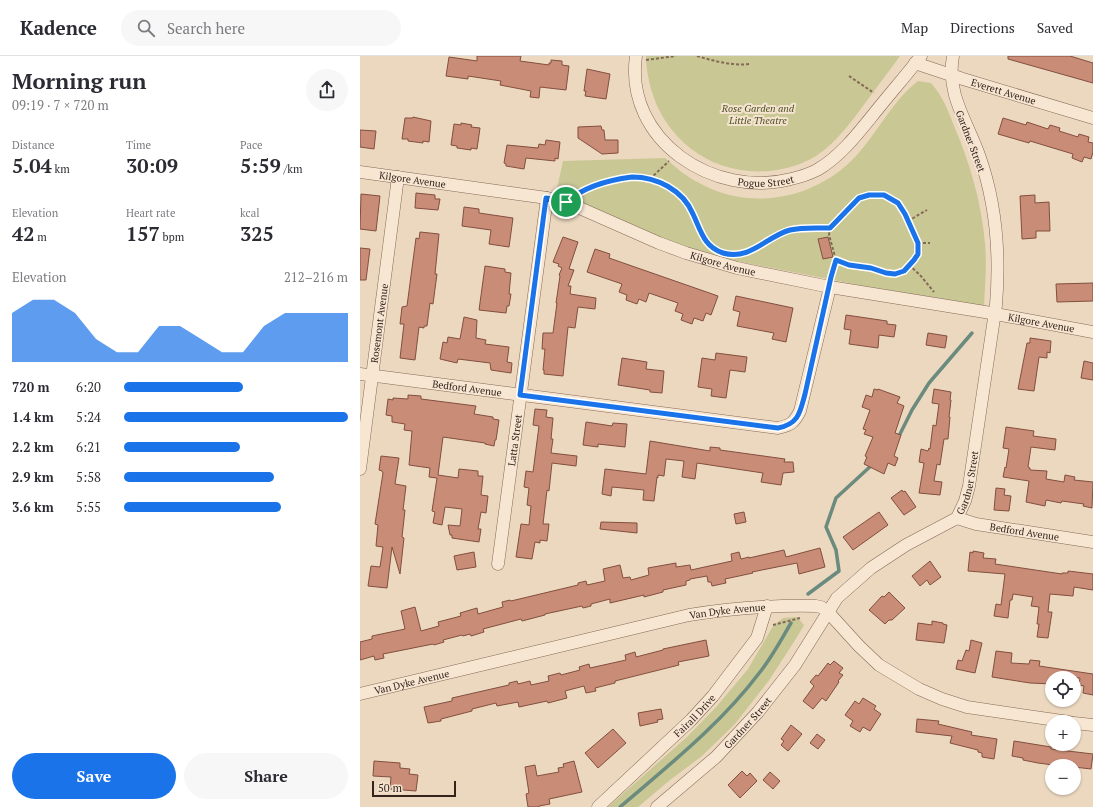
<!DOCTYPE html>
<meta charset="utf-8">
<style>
:root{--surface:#fff;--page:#f7f7f7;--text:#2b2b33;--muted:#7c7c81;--line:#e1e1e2;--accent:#1a73e8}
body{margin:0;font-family:"PT Serif",serif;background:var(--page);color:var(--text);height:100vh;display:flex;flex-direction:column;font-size:15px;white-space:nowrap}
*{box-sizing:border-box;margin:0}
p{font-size:13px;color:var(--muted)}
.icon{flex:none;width:22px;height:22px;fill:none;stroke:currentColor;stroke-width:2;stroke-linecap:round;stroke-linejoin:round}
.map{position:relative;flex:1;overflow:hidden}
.drawer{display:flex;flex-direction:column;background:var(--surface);width:360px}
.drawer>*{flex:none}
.buttons{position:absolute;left:685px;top:615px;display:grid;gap:8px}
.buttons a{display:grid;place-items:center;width:36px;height:36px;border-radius:50%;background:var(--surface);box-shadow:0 1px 3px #0004;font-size:20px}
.scale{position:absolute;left:12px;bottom:10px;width:84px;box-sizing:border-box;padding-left:4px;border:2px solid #34241c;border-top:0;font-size:11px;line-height:14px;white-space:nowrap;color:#34241c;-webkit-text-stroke:3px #f4e3cf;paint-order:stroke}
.pin{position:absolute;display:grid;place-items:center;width:34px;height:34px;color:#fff;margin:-17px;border:2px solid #fff;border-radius:50%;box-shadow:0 1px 4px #0007}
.round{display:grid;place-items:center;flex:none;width:42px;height:42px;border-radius:21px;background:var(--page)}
.headline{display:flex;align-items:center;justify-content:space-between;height:68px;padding:0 12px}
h1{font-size:22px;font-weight:700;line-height:30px}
.figures{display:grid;grid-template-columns:repeat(3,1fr);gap:6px;height:68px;padding:4px 12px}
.figures div{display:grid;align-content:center}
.figures b{font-size:20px;font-weight:700}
.figures small{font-size:11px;font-weight:400}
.figures p{font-size:11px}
.chart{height:112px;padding:8px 12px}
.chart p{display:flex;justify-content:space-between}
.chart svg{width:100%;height:72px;margin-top:4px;fill:var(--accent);opacity:.7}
.primary-button{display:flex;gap:8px;margin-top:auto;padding:8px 12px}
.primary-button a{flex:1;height:46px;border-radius:24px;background:var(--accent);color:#fff;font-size:16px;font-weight:700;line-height:46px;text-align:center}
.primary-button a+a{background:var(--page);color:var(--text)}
ul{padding:0 12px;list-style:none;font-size:13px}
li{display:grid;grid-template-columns:64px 48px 1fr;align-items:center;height:30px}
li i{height:10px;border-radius:5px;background:var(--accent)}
header{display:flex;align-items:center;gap:24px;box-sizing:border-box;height:56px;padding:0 20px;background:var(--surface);border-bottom:1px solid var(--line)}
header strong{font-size:19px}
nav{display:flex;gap:22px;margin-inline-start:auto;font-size:14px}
.search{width:280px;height:36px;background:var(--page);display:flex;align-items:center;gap:10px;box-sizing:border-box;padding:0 14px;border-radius:22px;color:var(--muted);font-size:15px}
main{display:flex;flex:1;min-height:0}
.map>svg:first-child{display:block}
</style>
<header>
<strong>Kadence</strong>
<div class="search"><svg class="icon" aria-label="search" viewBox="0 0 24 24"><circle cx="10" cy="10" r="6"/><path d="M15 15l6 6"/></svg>Search here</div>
<nav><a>Map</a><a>Directions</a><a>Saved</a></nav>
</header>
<main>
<section class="drawer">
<div class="headline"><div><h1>Morning run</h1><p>09:19 · 7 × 720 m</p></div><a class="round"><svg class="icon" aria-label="share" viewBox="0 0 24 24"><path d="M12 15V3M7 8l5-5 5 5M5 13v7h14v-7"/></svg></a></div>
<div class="figures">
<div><p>Distance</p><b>5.04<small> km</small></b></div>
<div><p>Time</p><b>30:09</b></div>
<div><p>Pace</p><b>5:59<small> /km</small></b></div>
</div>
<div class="figures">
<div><p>Elevation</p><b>42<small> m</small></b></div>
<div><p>Heart rate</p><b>157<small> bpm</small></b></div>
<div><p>kcal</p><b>325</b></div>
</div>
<div class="chart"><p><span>Elevation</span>212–216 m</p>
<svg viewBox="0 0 160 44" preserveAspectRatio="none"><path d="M0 44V14L10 6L20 6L30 14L40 30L50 38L60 38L70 22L80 22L90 30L100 38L110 38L120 22L130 14L140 14L150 14L160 14V44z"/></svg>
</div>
<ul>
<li><b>720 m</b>6:20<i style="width:53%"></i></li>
<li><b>1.4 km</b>5:24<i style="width:100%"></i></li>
<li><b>2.2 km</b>6:21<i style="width:52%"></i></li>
<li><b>2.9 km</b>5:58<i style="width:67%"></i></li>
<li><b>3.6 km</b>5:55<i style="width:70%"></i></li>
</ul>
<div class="primary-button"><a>Save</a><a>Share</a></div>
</section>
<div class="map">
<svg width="733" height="751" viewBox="0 0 733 751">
<rect width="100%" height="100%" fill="#ecd8bf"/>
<!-- green -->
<g fill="#c9c794">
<path d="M286 0H540C529 15 517 31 506 46 491 66 477 86 456 100 445 107 430 112 417 114 359 123 307 89 291 33 288 22 286 11 286 0Z"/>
<path d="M558 25 571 27C582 39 588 54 594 70 610 107 622 148 625 188 627 209 625 229 624 250L504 230 366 203 312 186 205 140 196 137 203 105 305 102C316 112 327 121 341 128 393 156 457 142 496 100 518 76 533 44 558 25Z"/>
<polygon points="437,561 444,569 437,581 410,623 375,668 342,700 310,724 278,751 248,751 328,680 357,650 388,613 413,570 423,562"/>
</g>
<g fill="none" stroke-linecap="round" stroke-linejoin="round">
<!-- stream -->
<g stroke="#6a8b7e" stroke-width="3.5">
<polyline points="538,382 552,354 569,327 612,277"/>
<polyline points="448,538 479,515 476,494 466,471 476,442 513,408"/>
<path d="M260 751C309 709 361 668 400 616 412 601 421 584 431 567"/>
</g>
</g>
<!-- building -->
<g fill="#c98c76" stroke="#824f3f">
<polygon points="117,0 161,0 160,5 189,9 189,7 191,7 191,4 202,5 202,9 209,10 206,34 180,31 179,42 170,41 171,35 140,29 141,25 108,20 108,23 86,20 89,1 117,5"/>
<polygon points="648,0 710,0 733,7 733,27 648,3"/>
<polygon points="227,13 250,18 246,43 225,40 226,35 224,35"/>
<polygon points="53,61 71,65 69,86 63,85 63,87 48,85 48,83 42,83 45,62 53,62"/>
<polygon points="643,62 666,69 667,66 688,73 690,69 700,72 699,75 718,81 719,78 729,81 728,86 733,87 733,96 731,103 724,101 722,106 712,102 713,98 670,85 669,87 638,78"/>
<polygon points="101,67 112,69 111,71 120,72 117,93 111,92 111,94 97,92 97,90 91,89 94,68 101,69"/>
<polygon points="241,70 242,74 244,74 245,84 258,84 258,97 242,98 218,82 218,71"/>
<polygon points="0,74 16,75 14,93 0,91"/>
<polygon points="186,84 200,86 198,103 195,102 195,105 166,102 164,113 146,110 146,108 144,107 147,89 178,92 179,88 185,89"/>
<polygon points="56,137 75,139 75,143 80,143 78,154 55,152"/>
<polygon points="1,138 20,140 16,175 0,173"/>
<polygon points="675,139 675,147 689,146 690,175 676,175 676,182 662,183 660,140"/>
<polygon points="104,151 119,153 119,157 153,162 149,191 129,188 131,174 102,170"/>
<polygon points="60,176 79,178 75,218 77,218 73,248 70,247 67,270 64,270 64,272 59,271 55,304 40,302 44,268 40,268 42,251 47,250 56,182 59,183"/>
<polygon points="203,181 218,186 209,213 214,214 208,230 211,230 210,238 236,242 235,253 218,251 215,272 208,271 203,320 184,318 184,314 183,314 185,293 182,293 183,277 193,277 197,247 196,247 200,220 199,219 202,212 198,210 199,208 193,206"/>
<polygon points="468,181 473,201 463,203 458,183"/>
<polygon points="0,192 10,193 6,224 0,224"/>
<polygon points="235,193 250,198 249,202 358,240 351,259 346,257 343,265 334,262 332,268 321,264 323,258 315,255 318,247 289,237 286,246 279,243 277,248 266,244 267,239 259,236 262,228 227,216"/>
<polygon points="125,210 145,213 145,216 151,217 149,238 151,238 149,250 147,250 146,257 119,254"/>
<polygon points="733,227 733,245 697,246 696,228"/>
<polygon points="376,240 433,252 426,286 412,283 414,277 377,270 380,256 373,254"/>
<polygon points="486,259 527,265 527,268 536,269 534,281 519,279 518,292 489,288 491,274 484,273"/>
<polygon points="104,261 117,264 116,282 126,284 125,288 149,291 147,306 152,307 151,317 131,314 130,307 98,303 97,307 80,303 83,286 87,287 88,281 100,283"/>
<polygon points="568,277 587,280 585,292 566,289"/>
<polygon points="670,282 691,285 690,297 687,296 687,302 679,301 674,335 658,333 667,287 670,287"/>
<polygon points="356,297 387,301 385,316 370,314 366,342 351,340 352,333 338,331 342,302 355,304"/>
<polygon points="262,302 287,306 286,313 304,315 302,337 290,336 290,334 258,329"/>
<polygon points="724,305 733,307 733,324 721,322"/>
<polygon points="514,333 518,334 518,333 540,341 537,347 544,350 535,377 541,379 534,400 538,402 535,410 528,407 524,418 504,408 507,401 505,400 513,381 504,378 506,374 503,373 510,354 502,351 506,339 512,341"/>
<polygon points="574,333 591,336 590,344 591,344 589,361 590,361 588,383 584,383 580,409 577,408 574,425 582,426 580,439 559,437 564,407 559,406 561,393 568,395 569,392 570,393 573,369 576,370 579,348 572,347"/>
<polygon points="48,339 61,340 61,343 116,350 114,358 133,361 133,363 139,364 136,384 135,384 134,390 125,388 125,387 83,381 78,419 98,422 99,413 118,415 118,420 123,420 121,439 128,440 126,457 121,456 118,473 121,473 119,486 92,482 92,479 90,479 88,469 100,470 102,453 85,451 82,469 73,467 75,456 72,455 77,422 69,421 70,412 49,409 52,375 44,374 45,368 32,366 32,360 26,359 28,343 33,344 33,342 48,343"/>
<polygon points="175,353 187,354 186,361 193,362 191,383 193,383 191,397 217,400 216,410 192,407 189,435 187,434 183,468 189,468 187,485 180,484 180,487 175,486 172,503 156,501 161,468 169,469 171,450 167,449 169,432 164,431 166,415 173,416 179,370 173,369"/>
<polygon points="226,366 252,370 253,367 267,368 265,391 238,388 238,391 223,389"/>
<polygon points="646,371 674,375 673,380 696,383 695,394 671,391 668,411 670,412 670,414 687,415 686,423 704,426 705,419 715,421 714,424 733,426 732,452 723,450 724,448 702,445 701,447 686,444 685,450 666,446 669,425 643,421 645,411 646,412 649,393 643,392"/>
<polygon points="290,385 350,395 350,391 360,392 360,394 425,403 424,406 433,406 434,416 423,417 421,429 401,426 403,417 337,407 335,423 322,421 324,405 306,403 304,420 298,419 298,422 297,421 294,445 283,444 284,434 252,431 251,440 242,438 245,413 286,418"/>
<polygon points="21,400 39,402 35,428 46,430 43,454 45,454 42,481 44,482 40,518 32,491 27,532 8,530 11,510 20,511 23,491 16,490 18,469 15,468 23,417 22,415 19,414"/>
<polygon points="636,432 645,433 644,439 651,440 649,455 634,454"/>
<polygon points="542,434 543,436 545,435 556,451 544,459 531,442"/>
<polygon points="384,456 386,466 376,468 374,458"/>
<polygon points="519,456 528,469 493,494 483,481"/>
<polygon points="241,466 277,467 277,477 240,473"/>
<polygon points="460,492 465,511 439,518 437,507 392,516 393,517 365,523 366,527 352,530 351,526 348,526 347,520 330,523 330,524 326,525 326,529 303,534 303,536 284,541 284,539 250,547 250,543 231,548 231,550 223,552 222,550 185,558 185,559 162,565 161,563 123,573 124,576 111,580 110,578 103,580 102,579 83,584 84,586 74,589 73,588 23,598 24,602 15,604 14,600 0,604 0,586 12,583 12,580 45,573 41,555 55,551 61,575 79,570 78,566 101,560 100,557 117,552 118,558 143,551 142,546 150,544 151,545 218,529 218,527 226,525 227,529 245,525 243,513 260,509 263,522 270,521 271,524 289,519 288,512 316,507 316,511 330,509 331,514 372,505 371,498 379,496 381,503 389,501 389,502 424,494 426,501"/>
<polygon points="613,495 624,497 623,502 636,503 635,508 702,518 702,517 708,517 708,515 733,518 733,534 714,531 713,540 690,538 688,556 692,556 688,582 677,581 679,568 677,568 679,551 671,550 673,541 653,538 652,544 650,544 648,562 634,560 636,548 641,549 645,518 608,515 610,496 613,497"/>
<polygon points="114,496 116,511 97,514 94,500"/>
<polygon points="570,505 581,521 570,529 567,524 560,530 552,520"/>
<polygon points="529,536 545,552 532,564 529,564 525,568 509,554 522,540 524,541"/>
<polygon points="572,565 583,567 583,568 587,569 584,587 556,584 558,567 572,569"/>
<polygon points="346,584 349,600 318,606 319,609 255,625 255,627 235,632 236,635 226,637 224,630 205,635 207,642 188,647 187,645 159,651 158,646 137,650 136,647 112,653 112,655 81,663 81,665 68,667 64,651 92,645 92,642 149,629 149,627 157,625 158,628 170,625 171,629 189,625 188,620 200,617 201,619 220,614 219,611 229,608 230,612 266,604 265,599 275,596 276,601 303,594 303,593"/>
<polygon points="611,584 622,587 615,617 596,613 598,604 602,605 606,594 609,595"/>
<polygon points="636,595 652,597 651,607 669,608 670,604 680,605 679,610 733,618 733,639 723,637 724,630 719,629 720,622 692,622 692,628 670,627 632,621"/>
<polygon points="474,605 483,612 479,617 483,619 478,625 479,626 466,645 462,642 453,653 443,645 454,630 450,626 456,619 458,620 468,607 470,609"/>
<polygon points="503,642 516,650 514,653 521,658 510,675 503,671 500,676 490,670 493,665 485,659 495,645 499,648"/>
<polygon points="301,653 303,663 297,664 298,666 280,670 278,657"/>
<polygon points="557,663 579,665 578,668 612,676 611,679 637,683 634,703 622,701 622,697 618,696 618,694 590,687 592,680 556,676"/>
<polygon points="431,669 442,678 428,695 421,689 424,685 421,683"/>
<polygon points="253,673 266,687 238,712 225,697"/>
<polygon points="457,678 465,684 458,693 450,687"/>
<polygon points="654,685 691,691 691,693 733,698 731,713 714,711 714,710 701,710 678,707 663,704 663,702 652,700"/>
<polygon points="14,705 40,707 40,712 50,713 49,718 58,719 56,735 30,733 31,721 13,720"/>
<polygon points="214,705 222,736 189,743 190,748 179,750 179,751 168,751 166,738 169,737 165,711 175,709 177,720 199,716 198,712 204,711 203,708"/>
<polygon points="382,715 387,720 390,717 397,725 380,742 368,729"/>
<polygon points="410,716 420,725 413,733 403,724"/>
</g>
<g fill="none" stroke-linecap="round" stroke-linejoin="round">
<!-- minor casing -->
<g stroke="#846958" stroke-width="13">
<g id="minor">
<path id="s1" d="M276 0C264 85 355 143 431 123 440 121 449 118 457 114 483 99 502 72 521 49 534 33 548 17 561 0"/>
<path id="s2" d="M555 7 603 23 733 62"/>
<path id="s3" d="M0 116 187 142 206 146 299 187 326 197 377 212 470 231 625 256 733 276"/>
<path id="s4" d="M0 318 418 372C431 369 434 367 440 355L470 231"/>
<path id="s5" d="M0 413 38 121"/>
<path id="s6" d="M597 462 616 468 733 486"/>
<path id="s7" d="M138 508 187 142"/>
<path id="s8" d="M0 638 329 559C373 552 412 549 456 550L461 551 468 556 499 590 519 609 559 633 582 643 607 651 709 666"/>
<polyline points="714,667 733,669"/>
<path id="s9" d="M238 751 331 664 353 640 397 582 407 550"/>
<path id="s10" d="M297 751 356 701 398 656 435 609 477 542 511 512 546 489 597 462 605 445 609 430 636 249C640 200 636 146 619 99 607 65 586 38 593 0"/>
</g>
</g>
<!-- path -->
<g stroke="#846958" stroke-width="2" stroke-dasharray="3 2" stroke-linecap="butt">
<path d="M337 0C354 5 372 10 390 8"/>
<polyline points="286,4 316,0"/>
<polyline points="489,20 514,37"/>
<polyline points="290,123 309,105"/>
<path d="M216 139C252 118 299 111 327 147 336 158 337 172 344 184 346 187 350 190 353 192"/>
<polygon points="509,139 524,139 538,147 545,158 558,187 558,198 544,215 535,218 526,217 511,212 489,209 476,204 469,179 470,172 499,142"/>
<polyline points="548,165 567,154"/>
<polyline points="558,187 570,187"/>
<polyline points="374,198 390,196 419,178 432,173 470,172"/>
<polyline points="549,209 560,219 574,236"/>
<polyline points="472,220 476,204"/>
<polyline points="413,569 440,562"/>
</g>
<!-- minor -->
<use href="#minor" stroke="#f7e6d2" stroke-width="12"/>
</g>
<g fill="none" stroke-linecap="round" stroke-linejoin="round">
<!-- route casing -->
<g stroke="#fff" stroke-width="8">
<path id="route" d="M272 121C297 121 323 134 333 158 341 175 344 191 363 197 390 205 407 180 430 174 442 171 457 172 470 172L499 142 509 139H524L538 147 545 158 558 187V198L554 204 544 215 535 218 526 217 511 212 489 209 476 204 471 221 445 338C440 356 439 368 418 372L160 339 186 142 206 146C225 130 248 124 272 121Z"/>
</g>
<!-- route -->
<use href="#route" stroke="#1a73e8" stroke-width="5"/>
</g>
<g text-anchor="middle" stroke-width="4" stroke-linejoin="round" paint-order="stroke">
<!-- street labels -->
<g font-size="10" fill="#34241c" stroke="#f4e3cf">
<text dy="4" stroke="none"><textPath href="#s2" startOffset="93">Everett Avenue</textPath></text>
<text transform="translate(611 85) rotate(69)" y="4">Gardner Street</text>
<text dy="4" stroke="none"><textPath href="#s3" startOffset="53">Kilgore Avenue</textPath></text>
<text dy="4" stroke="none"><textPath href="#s1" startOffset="207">Pogue Street</textPath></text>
<text dy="4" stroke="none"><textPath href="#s3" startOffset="377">Kilgore Avenue</textPath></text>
<text dy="4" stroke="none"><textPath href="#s5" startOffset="147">Rosemont Avenue</textPath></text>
<text dy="4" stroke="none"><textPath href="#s3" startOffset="701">Kilgore Avenue</textPath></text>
<text dy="4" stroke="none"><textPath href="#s4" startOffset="108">Bedford Avenue</textPath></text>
<text dy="4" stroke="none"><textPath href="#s7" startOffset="125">Latta Street</textPath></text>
<text dy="4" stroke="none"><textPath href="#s10" startOffset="460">Gardner Street</textPath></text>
<text dy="4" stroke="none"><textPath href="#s6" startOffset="69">Bedford Avenue</textPath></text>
<text dy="4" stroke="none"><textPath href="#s8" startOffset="377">Van Dyke Avenue</textPath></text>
<text dy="4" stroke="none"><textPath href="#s8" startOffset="53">Van Dyke Avenue</textPath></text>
<text dy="4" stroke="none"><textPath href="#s9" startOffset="133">Fairall Drive</textPath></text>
<text dy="4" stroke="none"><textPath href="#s10" startOffset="124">Gardner Street</textPath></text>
</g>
<!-- park labels -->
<g font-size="10" font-style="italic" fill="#4b5024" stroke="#f4e3cf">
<text x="398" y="56">Rose Garden and<tspan x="398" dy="12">Little Theatre</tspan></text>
</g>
</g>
</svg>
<div class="buttons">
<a><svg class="icon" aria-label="locate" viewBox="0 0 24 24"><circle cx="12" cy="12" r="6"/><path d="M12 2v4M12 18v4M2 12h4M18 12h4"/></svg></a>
<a>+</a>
<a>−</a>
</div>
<div class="scale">50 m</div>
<div class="pin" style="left:206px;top:146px;background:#1e9e55"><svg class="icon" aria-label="arrive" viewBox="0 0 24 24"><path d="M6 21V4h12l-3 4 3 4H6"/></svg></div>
</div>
</main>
